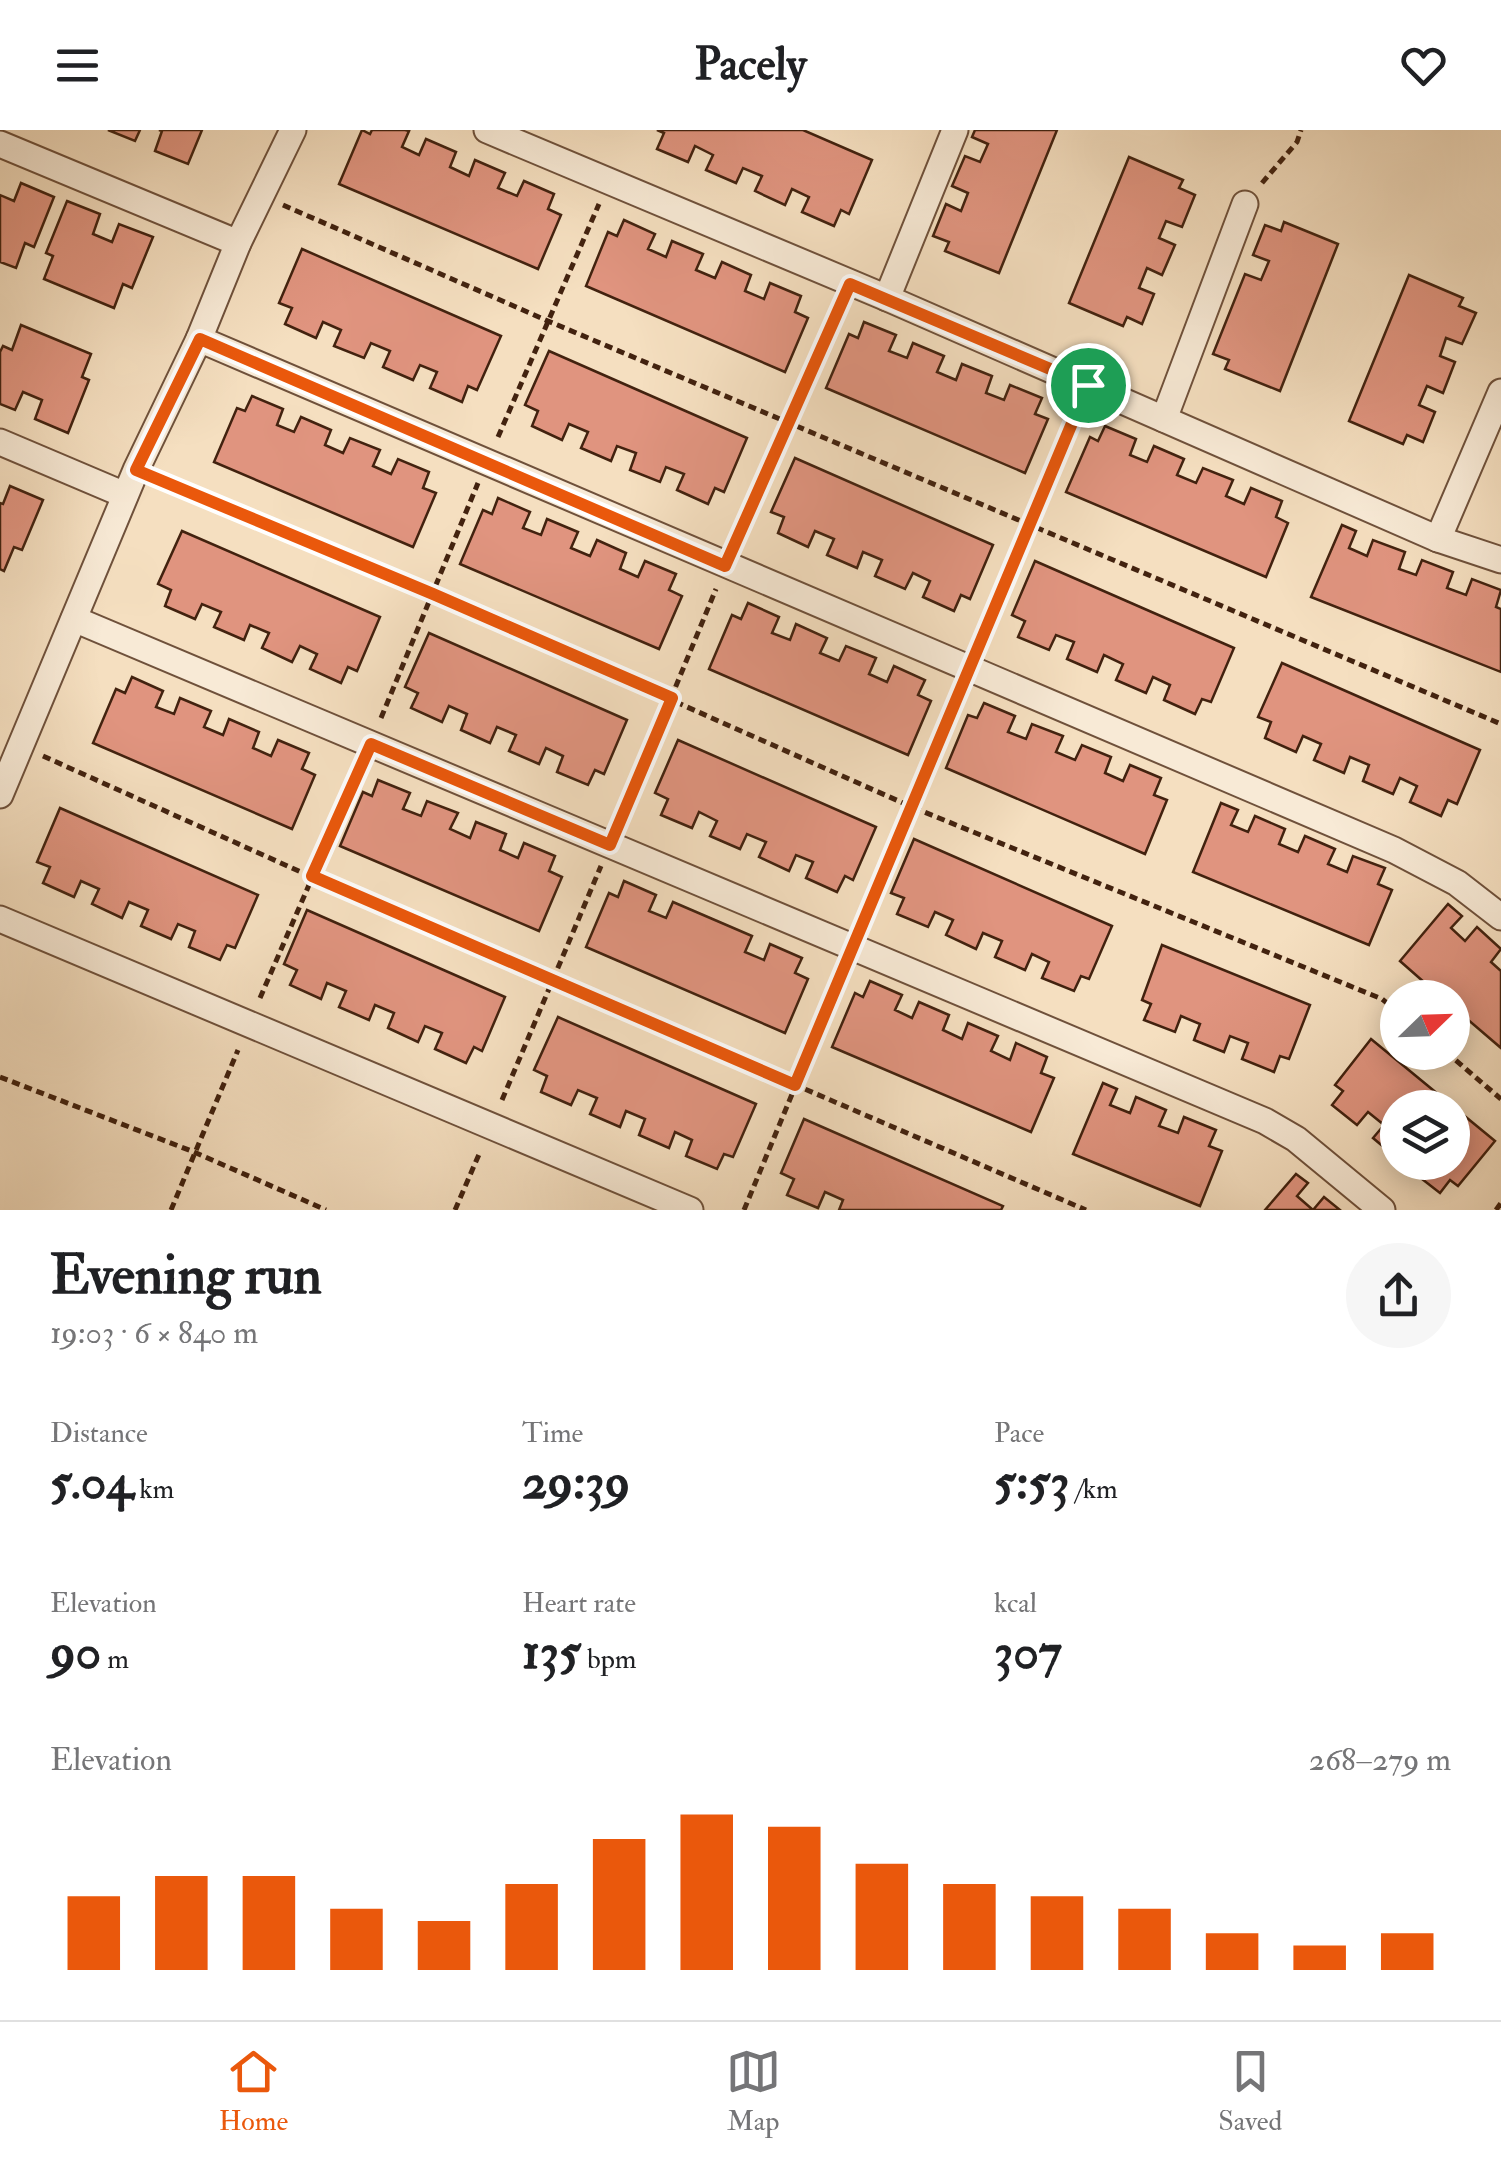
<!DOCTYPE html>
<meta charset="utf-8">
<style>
:root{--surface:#fff;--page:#f6f6f6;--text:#202124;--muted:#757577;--line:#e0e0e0;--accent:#ea580c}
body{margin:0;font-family:"IM FELL Double Pica",serif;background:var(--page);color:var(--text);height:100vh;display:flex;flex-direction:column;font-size:38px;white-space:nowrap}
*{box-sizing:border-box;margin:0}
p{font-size:32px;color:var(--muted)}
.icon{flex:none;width:55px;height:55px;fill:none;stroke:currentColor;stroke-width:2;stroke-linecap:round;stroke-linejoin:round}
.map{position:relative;height:1080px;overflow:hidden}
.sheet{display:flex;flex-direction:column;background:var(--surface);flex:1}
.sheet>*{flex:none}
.needle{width:65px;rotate:67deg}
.controls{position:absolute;left:1380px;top:850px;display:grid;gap:20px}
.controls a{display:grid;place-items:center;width:90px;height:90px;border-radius:50%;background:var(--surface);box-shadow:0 5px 25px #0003;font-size:50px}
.pin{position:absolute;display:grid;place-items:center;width:85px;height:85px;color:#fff;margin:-42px;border:5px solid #fff;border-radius:50%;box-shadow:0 2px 10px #0007}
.round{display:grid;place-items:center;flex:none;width:105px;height:105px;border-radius:52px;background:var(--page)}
.summary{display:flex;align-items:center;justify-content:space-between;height:170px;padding:0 50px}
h1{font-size:55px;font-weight:700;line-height:75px}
.stats{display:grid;grid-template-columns:repeat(3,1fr);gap:15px;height:170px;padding:10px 50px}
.stats div{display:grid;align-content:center}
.stats b{font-size:50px;font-weight:700}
.stats small{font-size:28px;font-weight:400}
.stats p{font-size:28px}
.chart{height:280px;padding:20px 50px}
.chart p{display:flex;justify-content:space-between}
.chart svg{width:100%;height:180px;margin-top:10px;stroke:var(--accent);stroke-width:6}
header{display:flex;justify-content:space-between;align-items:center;height:130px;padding:0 50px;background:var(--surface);font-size:45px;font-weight:700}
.dock{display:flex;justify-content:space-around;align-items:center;height:140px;border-top:2px solid var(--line);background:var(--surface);font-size:28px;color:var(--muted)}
.dock a{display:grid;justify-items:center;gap:5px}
.dock .on{color:var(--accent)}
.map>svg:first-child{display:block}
</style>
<header><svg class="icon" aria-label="menu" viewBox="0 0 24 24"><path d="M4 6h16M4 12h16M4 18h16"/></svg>Pacely<svg class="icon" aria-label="heart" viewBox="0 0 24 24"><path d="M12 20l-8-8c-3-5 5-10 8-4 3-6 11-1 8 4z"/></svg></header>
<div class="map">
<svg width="1501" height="1080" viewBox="0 0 1501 1080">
<rect width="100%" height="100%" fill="#f5dfc0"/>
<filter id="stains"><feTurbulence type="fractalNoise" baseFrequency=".002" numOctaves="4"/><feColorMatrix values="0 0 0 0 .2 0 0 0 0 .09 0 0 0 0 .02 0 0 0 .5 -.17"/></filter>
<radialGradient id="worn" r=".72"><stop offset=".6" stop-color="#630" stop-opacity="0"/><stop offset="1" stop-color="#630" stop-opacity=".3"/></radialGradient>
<!-- building -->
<g fill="#e0947f" stroke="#42220f" stroke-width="2.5">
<polygon points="108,0 140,0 135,11"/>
<polygon points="159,0 202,0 188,34 155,21 162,1"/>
<polygon points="362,0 370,4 372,0 405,0 409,1 402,17 419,25 426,9 456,22 450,37 469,46 475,30 505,43 498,58 517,66 524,51 554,64 548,79 561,85 538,139 339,54"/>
<polygon points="657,0 803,0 872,30 849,84 841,80 834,96 802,82 809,67 792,59 785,75 755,61 762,46 743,38 736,53 706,40 713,25 695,16 688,32 657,19 664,3"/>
<polygon points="975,0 1057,0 999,143 945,121 949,112 933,106 946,74 961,81 968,63 952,56 965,26 980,32 988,14 972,7"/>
<polygon points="1129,27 1183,50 1179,58 1195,65 1182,97 1166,91 1159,108 1175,115 1162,145 1147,138 1139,158 1154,164 1142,194 1127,187 1123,196 1069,173"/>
<polygon points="21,53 54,67 34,117 25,113 16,138 0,132 0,65 14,71"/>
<polygon points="67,71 100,84 93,104 112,112 119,94 153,107 132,158 123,154 114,178 44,149 53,126 46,123"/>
<polygon points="624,90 655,104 648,119 666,127 672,111 703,124 696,140 715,148 722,132 751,145 745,161 764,169 770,153 801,166 795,182 808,188 785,242 586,156 608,102 617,106"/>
<polygon points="1284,92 1338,114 1280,261 1225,239 1229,230 1213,224 1245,144 1261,150 1269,131 1253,125 1265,95 1281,101"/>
<polygon points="302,119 501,206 477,260 468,256 462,272 430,258 437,242 420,235 413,250 383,237 390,221 371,213 364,228 334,216 341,200 323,192 316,208 285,194 292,178 279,173"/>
<polygon points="1409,145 1463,168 1459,176 1476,183 1462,214 1446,208 1440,226 1455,232 1443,263 1427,256 1419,275 1435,282 1423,312 1407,305 1403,314 1349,291"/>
<polygon points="864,192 896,205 889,221 907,228 913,213 944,226 937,242 956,250 962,234 992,246 986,263 1004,270 1010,255 1042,268 1035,284 1048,289 1025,343 826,258 849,204 858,208"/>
<polygon points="21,195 91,224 82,247 89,250 68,303 35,289 42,270 23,262 15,280 0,274 0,222 3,216 12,220"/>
<polygon points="549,221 747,308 724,362 715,358 708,374 677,360 684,344 666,337 660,352 630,340 636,323 617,316 611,331 581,318 588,302 569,294 562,310 532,296 538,281 525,275"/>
<polygon points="252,266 283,279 277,295 294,302 301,287 331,300 325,315 343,323 350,308 380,320 373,336 391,344 398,329 429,342 423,358 436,363 413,417 214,332 237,278 245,281"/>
<polygon points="1105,296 1136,309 1130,325 1147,332 1154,316 1184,329 1177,345 1196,353 1203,338 1233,350 1226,366 1244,374 1251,358 1282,371 1276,387 1288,393 1266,447 1066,362 1090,307 1098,311"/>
<polygon points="795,328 993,415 970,469 961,465 954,481 923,467 930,451 913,443 905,459 875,446 882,430 863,422 857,438 827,425 834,409 815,401 808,417 778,403 784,387 771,382"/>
<polygon points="10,356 43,370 22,420 14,417 4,441 0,439 0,373 3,374"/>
<polygon points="498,368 530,382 523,398 541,405 547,389 578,402 571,418 590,426 597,410 626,423 620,439 638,447 645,431 676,444 669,460 682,466 659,519 460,434 483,380 492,384"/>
<polygon points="1342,395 1356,401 1349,418 1367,426 1373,410 1405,422 1399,439 1416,445 1422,430 1453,442 1447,458 1466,465 1472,449 1501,460 1496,477 1501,479 1501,542 1311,467"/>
<polygon points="182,401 380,487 357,541 348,537 341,553 310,539 317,524 300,516 292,532 262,518 269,503 250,495 244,510 214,497 221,482 202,474 195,489 165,476 171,460 158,454"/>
<polygon points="1035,431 1234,518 1211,572 1202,569 1195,584 1164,570 1170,555 1153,547 1146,563 1116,550 1123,534 1104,525 1097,542 1067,529 1074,512 1056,505 1049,520 1018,507 1025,491 1012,485"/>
<polygon points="748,473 779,487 772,503 790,510 796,494 827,508 820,523 839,531 846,516 876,528 869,544 887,552 894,536 925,550 918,565 931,571 908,625 709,539 732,485 741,489"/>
<polygon points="429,503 627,590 604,644 595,640 588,655 557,642 563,626 546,618 539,634 509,621 516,605 497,597 490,613 461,600 467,584 449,576 442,592 411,578 418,563 405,557"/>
<polygon points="1282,533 1480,620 1457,674 1448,670 1441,686 1410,672 1417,656 1400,648 1393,664 1363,651 1369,635 1350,627 1344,643 1314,630 1321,614 1303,606 1296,622 1265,608 1271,592 1258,587"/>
<polygon points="132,547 163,561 156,577 174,584 180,568 211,581 204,597 223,605 229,589 259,602 253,618 271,626 278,610 309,623 302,639 315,645 292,699 93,613 116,559 125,563"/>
<polygon points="984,573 1015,586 1008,602 1026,609 1032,594 1063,606 1056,622 1075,630 1082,615 1111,627 1105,643 1123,651 1130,635 1161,648 1154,665 1167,670 1145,724 946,638 968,585 977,588"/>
<polygon points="678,610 876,697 853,750 845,746 837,762 806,748 813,732 796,725 789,741 759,727 766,712 747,704 740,719 710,706 717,691 699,682 692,698 661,685 668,669 655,663"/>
<polygon points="378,650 410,663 403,679 421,686 427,671 458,683 450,699 470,708 476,692 506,704 500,720 518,728 524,713 555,726 549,741 562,747 539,801 340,716 363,662 372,666"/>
<polygon points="1221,673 1238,680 1231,695 1248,702 1255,686 1285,699 1279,714 1298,722 1305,706 1335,719 1328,734 1347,742 1353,726 1385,738 1378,754 1392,760 1369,815 1193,742"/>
<polygon points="60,678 258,765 235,818 227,815 220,830 189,817 195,801 178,794 171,809 141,796 148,780 129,772 122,788 92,774 99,759 81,751 74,767 43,753 50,737 37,732"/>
<polygon points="914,709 1112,796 1089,849 1081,846 1074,861 1042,848 1049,832 1032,824 1025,840 995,827 1002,811 983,803 976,819 946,805 953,790 935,782 928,797 897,784 904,768 891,763"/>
<polygon points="624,751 656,765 649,781 666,788 673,772 752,806 745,822 764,830 770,814 802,828 795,843 808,849 785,903 586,817 609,763 618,767"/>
<polygon points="1448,774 1462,786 1451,798 1465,811 1477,797 1501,819 1491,832 1501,841 1501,918 1452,876 1452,868 1442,868 1400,831"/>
<polygon points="307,780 505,867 482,921 474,917 466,933 435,919 442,903 425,896 418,912 388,898 394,883 375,875 369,890 339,877 346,861 327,853 321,869 290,855 297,840 284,834"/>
<polygon points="1162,815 1310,875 1289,929 1280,926 1274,942 1242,929 1248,913 1230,906 1224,922 1194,910 1200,894 1181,886 1175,902 1144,890 1151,874 1142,870"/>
<polygon points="870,851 902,865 895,880 912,888 919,872 949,885 943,900 962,909 968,893 998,906 991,921 1010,930 1016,913 1047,927 1041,943 1054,948 1031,1002 832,917 855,863 863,867"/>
<polygon points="558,887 756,974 733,1027 724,1024 717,1039 686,1026 692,1010 675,1002 669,1018 639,1005 645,989 626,981 620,997 590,984 597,968 578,960 571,975 541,962 547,946 534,940"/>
<polygon points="1371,909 1495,1011 1458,1056 1450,1050 1440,1063 1413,1042 1420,1032 1452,1032 1452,978 1398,978 1398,1029 1373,1008 1384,995 1368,982 1357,995 1332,975 1343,961 1335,955"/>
<polygon points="1103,953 1117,959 1110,975 1130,983 1136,967 1166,980 1159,996 1178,1003 1184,987 1216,1000 1209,1016 1222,1021 1200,1076 1073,1024"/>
<polygon points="804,989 1003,1076 1001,1080 839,1080 843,1070 825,1062 818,1078 787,1065 794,1049 781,1043"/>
<polygon points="1296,1044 1308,1053 1297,1066 1313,1080 1324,1067 1340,1080 1265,1080"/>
</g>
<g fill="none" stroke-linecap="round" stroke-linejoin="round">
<!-- minor casing -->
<g stroke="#6f513b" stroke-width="29">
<g id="minor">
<polyline points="487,0 887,168 1438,409 1501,430"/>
<polyline points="0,14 238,113"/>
<polyline points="887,168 955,0"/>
<polyline points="199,209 1394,720 1457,753 1501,787"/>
<polyline points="1164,289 1245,74"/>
<polyline points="0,312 125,365"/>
<polyline points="1438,409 1501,262"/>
<polyline points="74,489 1265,991 1296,1009 1382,1080"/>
<polyline points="0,665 136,340 199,209 238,113 293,0"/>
<polyline points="0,789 690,1080"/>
</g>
</g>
<!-- path -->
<g stroke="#42220f" stroke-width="5" stroke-dasharray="8 5" stroke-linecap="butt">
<polyline points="1262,53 1297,12 1301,0"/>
<polyline points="283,75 548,191 1501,594"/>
<polyline points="498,307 599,74"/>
<polyline points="162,351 433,464 912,677 1382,869 1398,882"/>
<polyline points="736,412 840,175"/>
<polyline points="980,516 1077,281"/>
<polyline points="381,588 478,353"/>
<polyline points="43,626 312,747 1086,1080"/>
<polyline points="621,689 716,459"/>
<polyline points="864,792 961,563"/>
<polyline points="260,868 361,635"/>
<polyline points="1446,922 1501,969"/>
<polyline points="0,947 194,1022 326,1080"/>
<polyline points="502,970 601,736"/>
<polyline points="171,1080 238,920"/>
<polyline points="455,1080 480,1022"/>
<polyline points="744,1080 844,839"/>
<polyline points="1496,1080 1501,1073"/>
</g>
<!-- minor -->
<use href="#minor" stroke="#f8ead6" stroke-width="25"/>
</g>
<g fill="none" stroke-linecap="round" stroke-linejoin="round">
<!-- route casing -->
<g stroke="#fff" stroke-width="20">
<polygon id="route" points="850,154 1088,255 795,955 312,746 371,614 610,715 672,568 433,464 136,340 200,209 725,436"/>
</g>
<!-- route -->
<use href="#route" stroke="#ea580c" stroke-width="12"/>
</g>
<rect width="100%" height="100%" filter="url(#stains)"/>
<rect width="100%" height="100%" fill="url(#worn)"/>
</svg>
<div class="controls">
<a><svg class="needle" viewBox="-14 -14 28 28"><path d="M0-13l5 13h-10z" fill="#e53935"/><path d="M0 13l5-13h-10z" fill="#757577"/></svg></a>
<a><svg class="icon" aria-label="layers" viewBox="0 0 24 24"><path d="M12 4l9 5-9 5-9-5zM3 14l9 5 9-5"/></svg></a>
</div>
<div class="pin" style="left:1088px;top:255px;background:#1e9e55"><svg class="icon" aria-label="arrive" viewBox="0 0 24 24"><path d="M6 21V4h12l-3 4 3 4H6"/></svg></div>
</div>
<section class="sheet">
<div class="summary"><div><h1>Evening run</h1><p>19:03 · 6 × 840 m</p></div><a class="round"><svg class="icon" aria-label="share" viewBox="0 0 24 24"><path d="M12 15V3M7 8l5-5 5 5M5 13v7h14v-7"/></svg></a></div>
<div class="stats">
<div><p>Distance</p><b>5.04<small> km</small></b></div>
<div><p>Time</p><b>29:39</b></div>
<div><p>Pace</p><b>5:53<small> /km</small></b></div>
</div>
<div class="stats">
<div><p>Elevation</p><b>90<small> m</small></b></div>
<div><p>Heart rate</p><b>135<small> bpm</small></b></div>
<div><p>kcal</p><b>307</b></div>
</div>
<div class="chart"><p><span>Elevation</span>268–279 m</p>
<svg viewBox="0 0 160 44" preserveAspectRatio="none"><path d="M5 44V26M15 44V21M25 44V21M35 44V29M45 44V32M55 44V23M65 44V12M75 44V6M85 44V9M95 44V18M105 44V23M115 44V26M125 44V29M135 44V35M145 44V38M155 44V35"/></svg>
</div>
</section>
<nav class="dock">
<a class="on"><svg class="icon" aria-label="home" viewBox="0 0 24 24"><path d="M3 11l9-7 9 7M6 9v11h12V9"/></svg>Home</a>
<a><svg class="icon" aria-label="map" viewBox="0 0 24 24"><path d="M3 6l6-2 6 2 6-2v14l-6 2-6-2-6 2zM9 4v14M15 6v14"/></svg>Map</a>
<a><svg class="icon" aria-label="saved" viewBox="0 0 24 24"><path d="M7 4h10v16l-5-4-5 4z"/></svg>Saved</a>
</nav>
